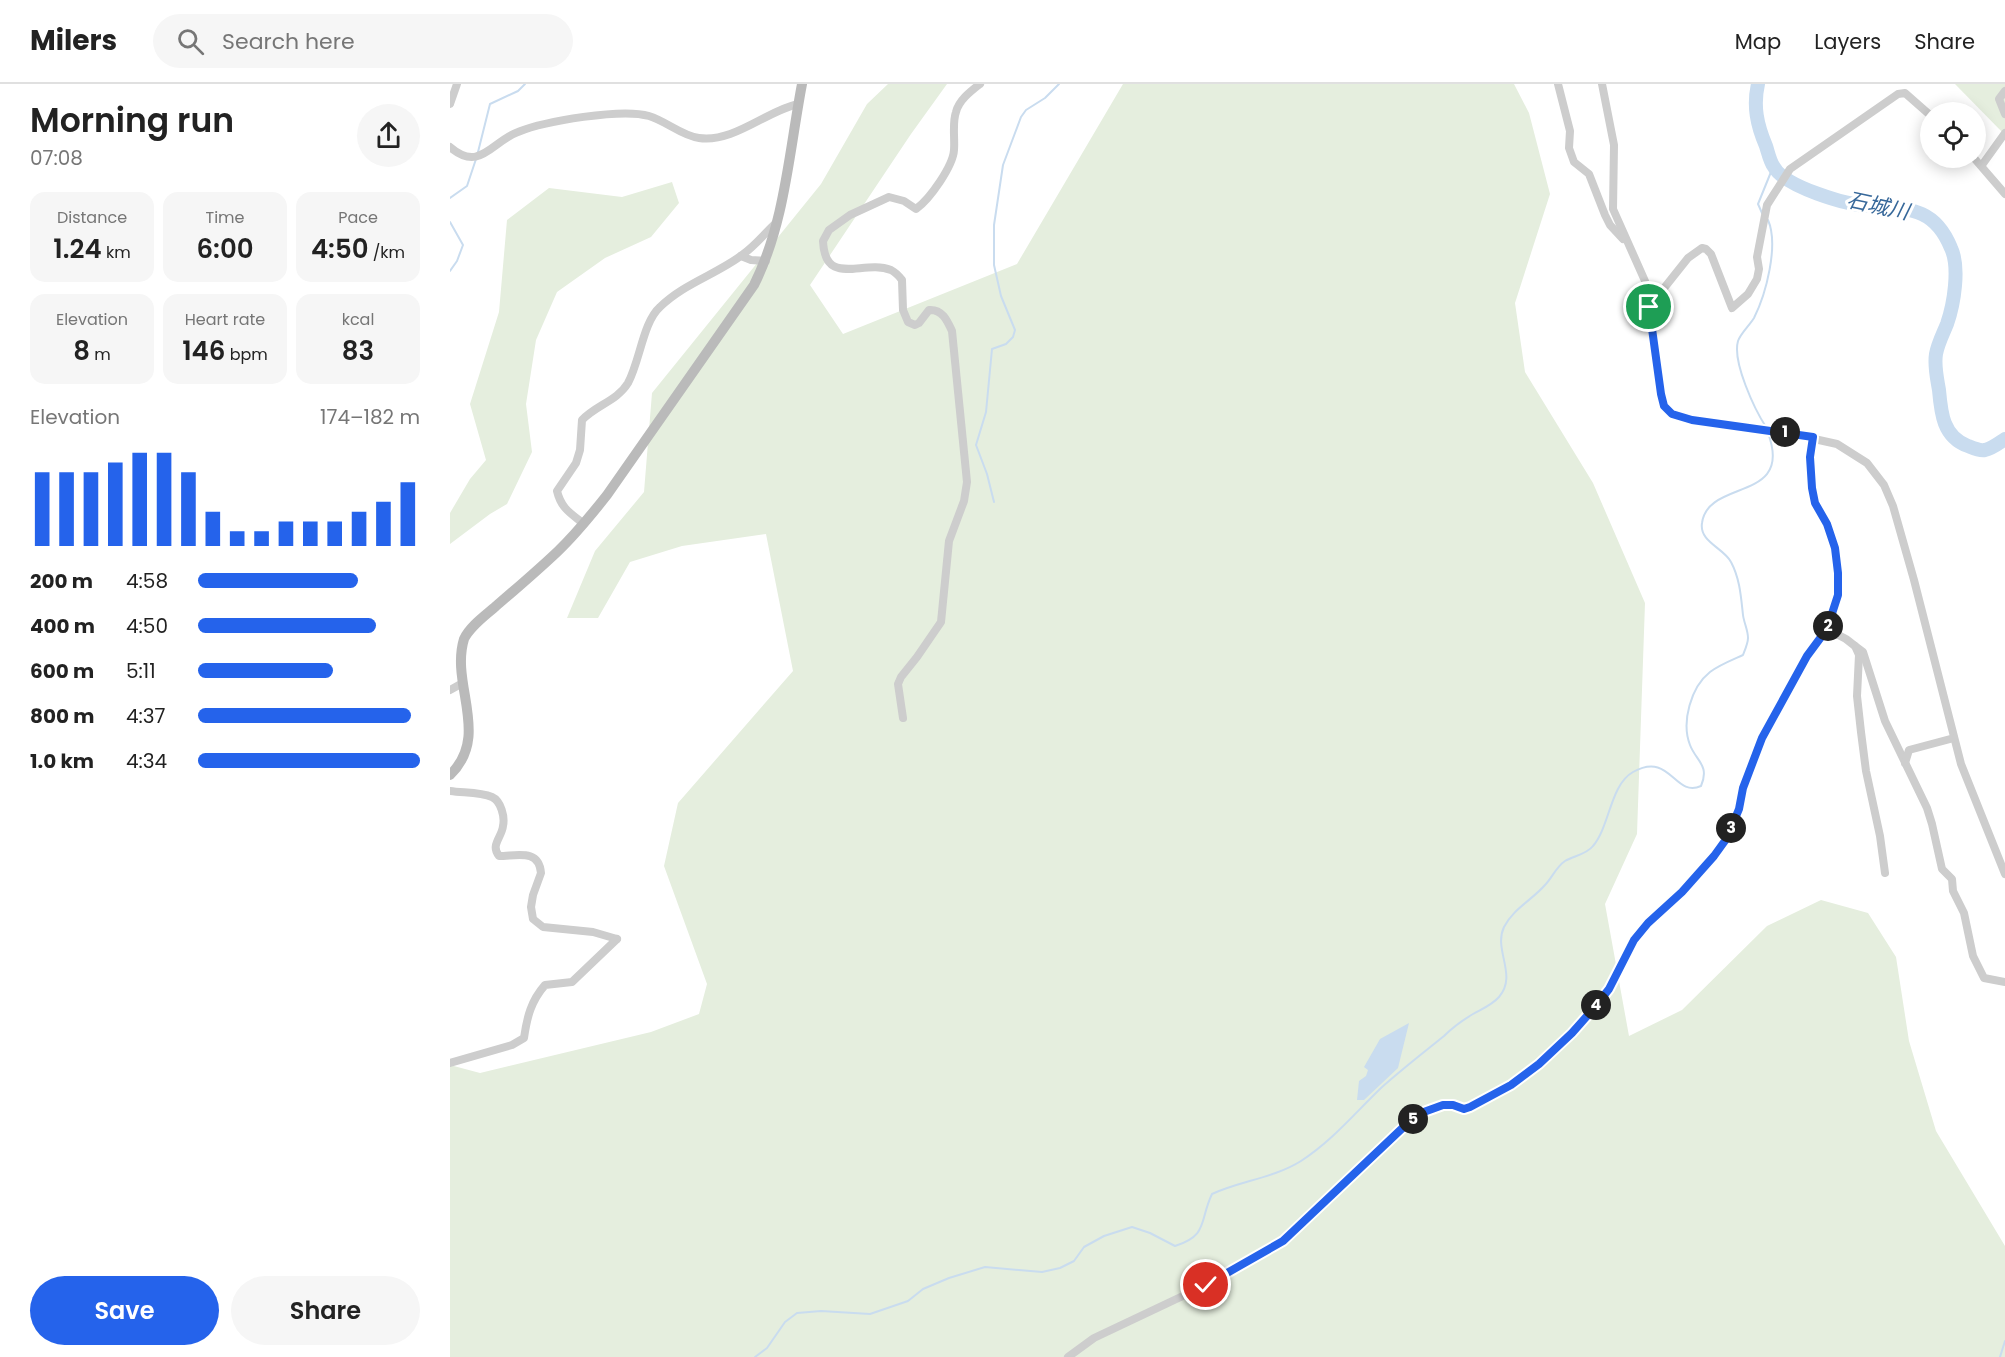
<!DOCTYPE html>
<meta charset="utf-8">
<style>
:root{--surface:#fff;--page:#f6f6f6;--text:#222;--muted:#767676;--line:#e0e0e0;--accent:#2563eb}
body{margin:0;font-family:Poppins,"Noto Sans JP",sans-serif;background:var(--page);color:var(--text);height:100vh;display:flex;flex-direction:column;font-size:22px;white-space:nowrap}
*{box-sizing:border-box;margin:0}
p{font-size:20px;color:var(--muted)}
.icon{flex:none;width:33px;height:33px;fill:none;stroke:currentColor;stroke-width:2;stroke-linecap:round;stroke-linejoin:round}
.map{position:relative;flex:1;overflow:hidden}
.panel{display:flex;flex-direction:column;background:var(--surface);width:450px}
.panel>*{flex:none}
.tools{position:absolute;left:1470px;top:18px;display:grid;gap:12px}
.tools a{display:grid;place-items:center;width:66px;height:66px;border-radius:50%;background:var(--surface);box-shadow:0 3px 15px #0003;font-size:30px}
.pin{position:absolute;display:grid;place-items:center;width:51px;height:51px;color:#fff;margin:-26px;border:3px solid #fff;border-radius:50%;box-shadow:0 2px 6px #0007}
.km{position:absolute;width:30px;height:30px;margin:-15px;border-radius:50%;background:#222;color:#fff;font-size:16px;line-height:30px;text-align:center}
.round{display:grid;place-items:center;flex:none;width:63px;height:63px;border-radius:32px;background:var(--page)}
.summary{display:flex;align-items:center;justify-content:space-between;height:102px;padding:0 30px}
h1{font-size:33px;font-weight:600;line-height:45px}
.metrics{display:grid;grid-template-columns:repeat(3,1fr);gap:9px;height:102px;padding:6px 30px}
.metrics div{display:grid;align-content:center;border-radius:15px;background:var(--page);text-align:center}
.metrics b{font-size:26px;font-weight:600}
.metrics small{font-size:16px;font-weight:400}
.metrics p{font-size:16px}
.chart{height:168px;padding:12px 30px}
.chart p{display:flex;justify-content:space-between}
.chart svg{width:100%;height:108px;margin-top:6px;stroke:var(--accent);stroke-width:6}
.primary-button{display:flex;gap:12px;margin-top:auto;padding:12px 30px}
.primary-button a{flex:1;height:69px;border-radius:36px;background:var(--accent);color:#fff;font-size:24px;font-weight:600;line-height:69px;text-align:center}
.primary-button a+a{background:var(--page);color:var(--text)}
ul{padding:0 30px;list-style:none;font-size:20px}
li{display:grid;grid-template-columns:96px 72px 1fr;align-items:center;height:45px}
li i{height:15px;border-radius:8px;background:var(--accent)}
header{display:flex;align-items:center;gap:36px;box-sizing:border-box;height:84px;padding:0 30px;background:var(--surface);border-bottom:2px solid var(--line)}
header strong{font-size:28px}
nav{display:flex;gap:33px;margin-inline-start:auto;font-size:21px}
.search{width:420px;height:54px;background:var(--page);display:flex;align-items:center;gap:15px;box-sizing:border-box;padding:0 21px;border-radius:33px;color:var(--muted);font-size:22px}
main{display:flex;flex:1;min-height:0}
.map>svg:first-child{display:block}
</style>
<header>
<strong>Milers</strong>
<div class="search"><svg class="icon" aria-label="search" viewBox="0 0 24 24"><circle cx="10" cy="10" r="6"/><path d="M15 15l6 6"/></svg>Search here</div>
<nav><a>Map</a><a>Layers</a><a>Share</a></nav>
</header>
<main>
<section class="panel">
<div class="summary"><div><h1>Morning run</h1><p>07:08</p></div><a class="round"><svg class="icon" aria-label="share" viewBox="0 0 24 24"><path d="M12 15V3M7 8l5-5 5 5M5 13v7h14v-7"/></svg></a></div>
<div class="metrics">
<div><p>Distance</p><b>1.24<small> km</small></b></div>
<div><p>Time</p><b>6:00</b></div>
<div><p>Pace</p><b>4:50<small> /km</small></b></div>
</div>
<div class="metrics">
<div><p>Elevation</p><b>8<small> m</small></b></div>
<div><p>Heart rate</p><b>146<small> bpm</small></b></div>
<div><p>kcal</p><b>83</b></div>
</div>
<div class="chart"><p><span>Elevation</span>174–182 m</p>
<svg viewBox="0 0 160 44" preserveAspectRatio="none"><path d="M5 44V14M15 44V14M25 44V14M35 44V10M45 44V6M55 44V6M65 44V14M75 44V30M85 44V38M95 44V38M105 44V34M115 44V34M125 44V34M135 44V30M145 44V26M155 44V18"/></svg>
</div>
<ul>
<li><b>200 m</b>4:58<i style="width:72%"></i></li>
<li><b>400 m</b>4:50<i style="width:80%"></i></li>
<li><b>600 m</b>5:11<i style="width:61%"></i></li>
<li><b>800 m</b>4:37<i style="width:96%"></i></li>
<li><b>1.0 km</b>4:34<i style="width:100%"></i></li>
</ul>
<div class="primary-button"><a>Save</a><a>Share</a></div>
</section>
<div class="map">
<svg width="1555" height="1273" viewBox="0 0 1555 1273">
<rect width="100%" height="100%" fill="#fff"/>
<!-- green -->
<g fill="#e5eede">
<polygon points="438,0 497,0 461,50 360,201 393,250 567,180 673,0 1064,0 1079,29 1100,110 1065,219 1075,288 1143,399 1195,519 1187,750 1155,820 1179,952 1232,926 1317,842 1371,816 1418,829 1446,873 1459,957 1486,1047 1555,1162 1555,1273 0,1273 0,981 30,989 201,948 249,930 257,900 214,782 228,719 343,587 316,450 232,462 180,478 148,534 117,534 145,467 194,408 202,309 371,100 417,20"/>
<polygon points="1505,0 1555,0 1555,51"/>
<polygon points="222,98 229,119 201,153 155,174 107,208 86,256 76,320 82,368 57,420 40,430 0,460 0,429 20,395 36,376 20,320 49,228 57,136 99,104 172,113"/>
</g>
<!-- water -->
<polygon fill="#c9dcef" points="959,939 948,984 914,1016 907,1016 909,997 916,992 918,986 914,983 930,955"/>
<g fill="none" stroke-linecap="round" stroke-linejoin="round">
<!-- stream -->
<g stroke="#c9dcef" stroke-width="2">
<polyline points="0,114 17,102 27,72 40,20 68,7 75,0"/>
<polyline points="1312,129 1308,120 1323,83"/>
<polyline points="0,138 13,161 7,177 0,187"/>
<path d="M1316 343C1305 326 1282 278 1288 257 1291 249 1299 242 1304 234 1316 210 1329 161 1318 136"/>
<polyline points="544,418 537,390 526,361 536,328 542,265 556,260 563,253 565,246 551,212 544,181 544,141 553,81 571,33 576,26 595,14 609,0"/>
<path d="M305 1273 317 1264 335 1238 347 1229 371 1227 420 1230 458 1217 473 1205 499 1194 535 1183 592 1188 610 1184 624 1177 634 1163 654 1152 682 1143 700 1149 725 1162C759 1151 749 1137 762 1110 790 1097 824 1094 851 1077 882 1057 905 1029 931 1004 951 986 973 969 994 952 1002 944 1013 936 1023 930 1032 925 1042 921 1049 913 1068 891 1043 866 1054 843 1063 825 1082 816 1095 801 1102 794 1106 783 1115 777 1124 772 1137 770 1143 762 1160 742 1160 701 1183 688 1221 667 1224 714 1251 702 1260 681 1246 677 1240 661 1231 638 1241 603 1260 588 1269 581 1282 576 1293 571 1295 566 1298 559 1298 554 1298 546 1294 539 1293 531 1291 513 1290 495 1281 478 1274 464 1249 458 1252 439 1258 394 1344 419 1318 349"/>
<polyline points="1550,1273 1555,1257"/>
</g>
<!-- river -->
<path stroke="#c9dcef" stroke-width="14" d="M1308 0C1303 22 1307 41 1316 62 1318 68 1320 78 1324 83 1335 103 1397 121 1419 122 1457 125 1484 122 1501 164 1510 183 1504 220 1497 240 1493 250 1488 259 1486 270 1484 282 1487 294 1489 306 1491 329 1493 353 1518 362 1523 364 1529 367 1535 366 1543 364 1549 359 1555 355"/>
<!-- street -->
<g stroke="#cdcdcd" stroke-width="8">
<polyline points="1108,0 1120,47 1119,64 1124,78 1139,90 1155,131 1160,141 1173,155"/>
<polyline points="1152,0 1164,61 1163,125 1195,197 1214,322 1222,330 1243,336 1337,349 1387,360 1417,379 1434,401 1443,422 1464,496 1511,680 1555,790"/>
<polyline points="1555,7 1549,15 1555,30"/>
<polyline points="0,20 7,0"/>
<path d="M0 63C30 89 42 57 68 48 95 37 172 24 199 32 216 37 232 52 249 54 284 59 316 27 348 20"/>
<polyline points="1524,74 1555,110"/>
<polyline points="1532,81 1555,49"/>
<polyline points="291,172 301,176 316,177"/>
<polyline points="1199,223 1238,174 1252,164 1256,165 1261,170 1282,224 1298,210 1307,195 1309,185 1307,173 1317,121 1340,85 1448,10 1455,9 1480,31"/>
<path d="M134 440C120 429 111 424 107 407L126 379 130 366 132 336C146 321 167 317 178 299 190 277 193 238 210 223 233 200 267 190 292 171 305 162 314 150 326 139"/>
<polyline points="1377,545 1396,555 1405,562 1409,571 1407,612 1411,648 1416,687 1430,752 1435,789"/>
<polyline points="1405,562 1413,568 1435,637 1477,724 1482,740 1492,785 1502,795 1503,807 1514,829 1523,872 1534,894 1555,898"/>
<polyline points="0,606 9,601"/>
<path d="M453 634 448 600 451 593 467 573 491 538 499 457 514 417 517 398 502 247C497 236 492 225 479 226L469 239 465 241 458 238 453 226 452 196C449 192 445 188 441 186 413 175 375 204 373 157L379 146 400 131 439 113 454 117 466 125C480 115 503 82 504 66 505 54 502 39 506 28 509 16 521 7 530 0"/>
<polyline points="1455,679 1459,666 1504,654"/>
<path d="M0 707C13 709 30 708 42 713 51 717 55 733 53 742 52 753 40 761 49 772 66 772 89 764 91 789L83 811 81 823 83 835 93 843 143 848 167 855"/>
<path d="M0 979 62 961 74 954C77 933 81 917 95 901L122 898 167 855"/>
<path d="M618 1273 644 1254 756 1201 833 1157 961 1036C971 1029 987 1019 1001 1021 1009 1022 1012 1025 1020 1023 1074 996 1123 957 1157 907 1172 885 1179 861 1197 841 1222 811 1257 789 1277 754 1286 738 1288 720 1294 702 1302 680 1310 656 1322 635 1333 614 1344 592 1357 572 1363 563 1371 555 1376 546 1381 537 1386 522 1388 512 1392 489 1386 462 1377 441 1373 432 1367 425 1365 416 1359 396 1360 374 1363 353"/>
</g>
<!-- secondary -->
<path stroke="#bababa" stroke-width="10" d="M0 691C41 651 0 601 14 555 20 542 36 531 46 522 67 504 88 486 108 467 126 450 142 430 157 411L304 201C335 139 339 68 352 0"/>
</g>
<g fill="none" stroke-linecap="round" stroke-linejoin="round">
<!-- route casing -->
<g stroke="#fff" stroke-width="12">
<polyline id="route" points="756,1201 833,1157 961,1036 971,1029 993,1021 1003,1021 1014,1025 1020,1023 1061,1001 1089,980 1122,949 1145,923 1159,905 1184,856 1198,839 1232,808 1264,772 1277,754 1289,725 1293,704 1312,654 1357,572 1377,545 1388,511 1388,489 1385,464 1377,440 1365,419 1362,404 1360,373 1363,353 1242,336 1222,330 1214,322 1211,310 1199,223"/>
</g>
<!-- route -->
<use href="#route" stroke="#2563eb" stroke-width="8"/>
</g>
<g text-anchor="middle" stroke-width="6" stroke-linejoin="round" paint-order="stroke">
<!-- water labels -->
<g font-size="21" font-style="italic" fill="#37689a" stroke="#fff">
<text transform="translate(1428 122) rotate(12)" y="7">石城川</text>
</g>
</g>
</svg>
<div class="tools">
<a><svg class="icon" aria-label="locate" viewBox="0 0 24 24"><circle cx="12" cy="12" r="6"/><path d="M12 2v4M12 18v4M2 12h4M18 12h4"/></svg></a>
</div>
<div class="pin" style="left:1199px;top:223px;background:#1e9e55"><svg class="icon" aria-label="arrive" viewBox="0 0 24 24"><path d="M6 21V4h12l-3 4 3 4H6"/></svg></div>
<div class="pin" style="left:756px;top:1201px;background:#d93025"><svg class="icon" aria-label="check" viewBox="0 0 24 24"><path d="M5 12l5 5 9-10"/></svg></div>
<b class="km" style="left:1335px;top:348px">1</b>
<b class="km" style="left:1378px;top:542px">2</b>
<b class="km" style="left:1281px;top:744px">3</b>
<b class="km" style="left:1146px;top:921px">4</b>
<b class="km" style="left:963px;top:1035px">5</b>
</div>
</main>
